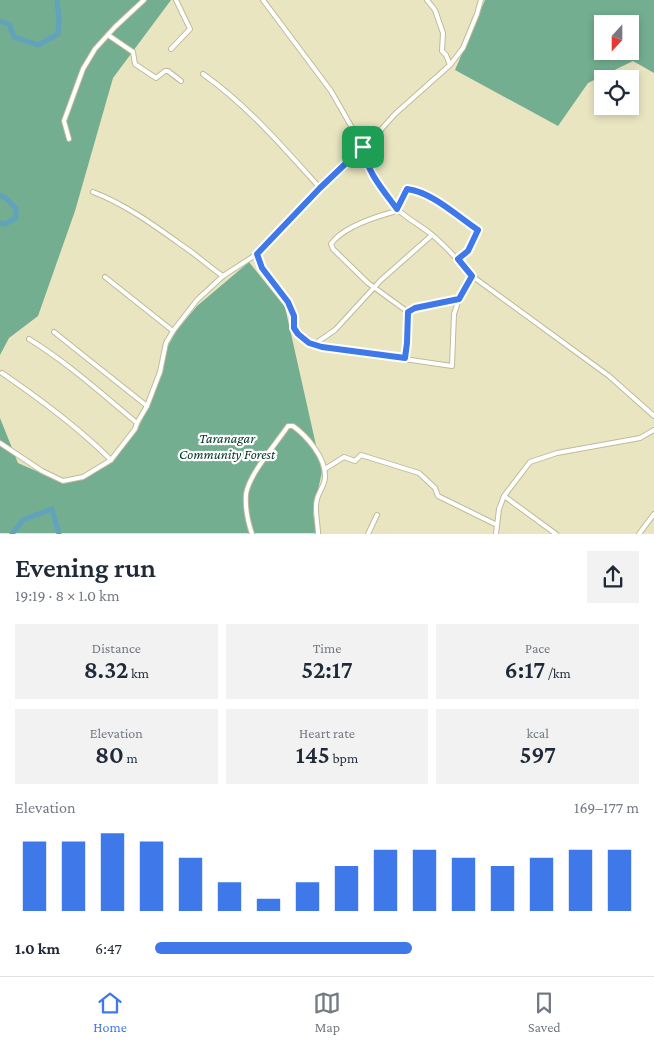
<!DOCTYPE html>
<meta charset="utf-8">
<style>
:root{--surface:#fff;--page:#f2f2f3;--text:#1f2937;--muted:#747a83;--line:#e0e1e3;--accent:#3f79e9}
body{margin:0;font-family:"Crimson Pro",serif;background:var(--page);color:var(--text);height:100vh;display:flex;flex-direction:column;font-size:19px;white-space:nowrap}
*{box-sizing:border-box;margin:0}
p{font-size:16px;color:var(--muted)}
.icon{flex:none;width:28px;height:28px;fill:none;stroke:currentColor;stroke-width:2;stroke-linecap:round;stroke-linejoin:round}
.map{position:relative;height:534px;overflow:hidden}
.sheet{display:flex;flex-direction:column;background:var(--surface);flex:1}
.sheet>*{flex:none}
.needle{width:32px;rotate:201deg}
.tools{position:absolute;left:594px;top:15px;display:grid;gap:10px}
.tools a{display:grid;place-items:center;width:45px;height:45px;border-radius:0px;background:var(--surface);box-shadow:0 2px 8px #0003;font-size:25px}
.pin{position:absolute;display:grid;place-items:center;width:42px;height:42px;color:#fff;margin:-21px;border-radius:10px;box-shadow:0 2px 8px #0006}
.round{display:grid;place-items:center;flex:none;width:52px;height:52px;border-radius:0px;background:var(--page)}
.headline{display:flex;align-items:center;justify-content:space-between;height:85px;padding:0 15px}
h1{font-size:28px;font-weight:600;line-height:38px}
.stats{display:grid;grid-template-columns:repeat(3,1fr);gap:8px;height:85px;padding:5px 15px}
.stats div{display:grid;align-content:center;border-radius:0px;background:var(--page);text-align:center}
.stats b{font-size:25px;font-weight:600}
.stats small{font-size:14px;font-weight:400}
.stats p{font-size:14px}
.chart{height:140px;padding:10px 15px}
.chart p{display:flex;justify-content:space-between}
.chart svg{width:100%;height:90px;margin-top:5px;stroke:var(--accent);stroke-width:6}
ul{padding:0 15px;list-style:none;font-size:16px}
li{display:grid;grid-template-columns:80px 60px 1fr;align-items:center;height:38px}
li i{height:12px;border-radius:6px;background:var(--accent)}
.tabs{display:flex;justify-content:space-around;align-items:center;height:70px;border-top:1px solid var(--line);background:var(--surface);font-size:14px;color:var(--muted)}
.tabs a{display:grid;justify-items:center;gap:2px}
.tabs .current{color:var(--accent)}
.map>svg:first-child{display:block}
</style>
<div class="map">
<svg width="654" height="534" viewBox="0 0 654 534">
<rect width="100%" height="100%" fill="#eae5c1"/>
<!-- forest -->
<g fill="#73ae90" fill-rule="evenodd">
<polygon points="0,0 171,0 113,78 75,211 38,316 9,338 0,355"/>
<path d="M485 0H654V73L633 61 588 83 558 126 455 70ZM602 24H630V51H602Z"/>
<polygon points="249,262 285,307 322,472 313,512 316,533 0,533 0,418 18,463 61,482 95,472 110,464 137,431 163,372 166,349 177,330 197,306"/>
</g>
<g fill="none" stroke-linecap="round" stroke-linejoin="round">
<!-- canal -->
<g stroke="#61a2bc" stroke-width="5">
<polyline points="0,21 9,24 14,37 38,45 58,34 59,18 57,0"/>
<polyline points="0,195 7,199 16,209 16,218 5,224 0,223"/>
<polyline points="12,534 23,520 52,509 59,534"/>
</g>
<!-- street casing -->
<g stroke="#c0ba98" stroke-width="6">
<g id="street">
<path d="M263 0 331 91 363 147C366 166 382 195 396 208 406 218 420 225 431 234 446 246 459 261 472 276L609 376 654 416"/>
<polyline points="427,0 435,10 443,33 442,51 446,55 450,65"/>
<polyline points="108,35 133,52 135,64 156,78 165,71 168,71 181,81"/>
<polyline points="171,49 190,29 176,0"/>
<path d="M203 74C247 105 284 148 320 188"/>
<polyline points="69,139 64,121 83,69 95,49 115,27 144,0"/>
<path d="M93 192C125 204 155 226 183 246 197 255 209 267 223 276"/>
<polyline points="257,254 263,268 288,302 294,316 294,328 298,335 309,343 322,347 452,366 454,314 459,299 472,276"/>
<path d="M458 259 468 251 478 229C457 216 433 192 407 189L393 212C375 217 342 228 331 244L333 249 368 283 408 312 415 308 459 299"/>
<polyline points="105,277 173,331"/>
<polyline points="54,332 147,406"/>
<path d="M29 339C68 363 102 394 137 423"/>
<polyline points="318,346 319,341 335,330 381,280 432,235"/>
<polyline points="404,358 407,353 408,312"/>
<path d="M2 373C40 399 78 427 111 460"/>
<polyline points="0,443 42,471 63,481 83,477 111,460 135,429 137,423 147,406 160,372 166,343 173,331 197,300 223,276 257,254 320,188 369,143 395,114 450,65 463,48 477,14 481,0"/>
<polyline points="325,469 344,457 355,461 361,455 419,473 435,488 438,496 497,525"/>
<polyline points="504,496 556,534"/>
<path d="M252 534C248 522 245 507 246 494 249 474 276 444 288 426H293C307 436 326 458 325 477 325 485 319 491 317 499 314 509 318 523 318 534"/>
<polyline points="368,534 377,515"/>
<polyline points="496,534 499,509 504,496 530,462 557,453 640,438 654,430"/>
<polyline points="639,534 654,514"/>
</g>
</g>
<!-- street -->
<use href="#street" stroke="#fff" stroke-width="4"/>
</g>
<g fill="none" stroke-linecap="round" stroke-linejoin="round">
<!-- route casing -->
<g stroke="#fff" stroke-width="10">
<path id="route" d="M363 147C366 171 383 190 397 209L407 189C432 192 457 216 478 230L468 251 458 259 472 276 459 299 415 308 408 312 407 343 405 358 322 347 309 343 298 334 294 328V316L288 302 262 268 257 254 320 188Z"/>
</g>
<!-- route -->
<use href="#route" stroke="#3f79e9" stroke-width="6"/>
</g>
<g text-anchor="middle" stroke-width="4.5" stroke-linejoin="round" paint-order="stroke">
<!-- park labels -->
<g font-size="14" font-style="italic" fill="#023723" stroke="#fff">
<text x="227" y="443">Taranagar<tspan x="227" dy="16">Community Forest</tspan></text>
</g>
</g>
</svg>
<div class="tools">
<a><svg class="needle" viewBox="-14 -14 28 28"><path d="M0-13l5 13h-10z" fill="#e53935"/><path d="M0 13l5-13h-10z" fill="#747a83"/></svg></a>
<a><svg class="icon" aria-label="locate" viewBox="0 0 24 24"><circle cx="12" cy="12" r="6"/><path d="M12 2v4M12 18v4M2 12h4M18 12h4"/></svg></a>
</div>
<div class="pin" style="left:363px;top:147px;background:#1e9e55"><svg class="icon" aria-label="arrive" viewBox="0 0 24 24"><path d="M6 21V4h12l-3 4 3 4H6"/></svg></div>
</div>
<section class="sheet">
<div class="headline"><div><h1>Evening run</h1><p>19:19 · 8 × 1.0 km</p></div><a class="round"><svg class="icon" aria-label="share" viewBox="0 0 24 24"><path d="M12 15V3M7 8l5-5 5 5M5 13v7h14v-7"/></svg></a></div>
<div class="stats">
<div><p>Distance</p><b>8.32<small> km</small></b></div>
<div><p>Time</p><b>52:17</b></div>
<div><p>Pace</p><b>6:17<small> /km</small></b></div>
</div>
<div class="stats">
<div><p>Elevation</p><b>80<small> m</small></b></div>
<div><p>Heart rate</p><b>145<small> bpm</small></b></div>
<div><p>kcal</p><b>597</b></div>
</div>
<div class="chart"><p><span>Elevation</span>169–177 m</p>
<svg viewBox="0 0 160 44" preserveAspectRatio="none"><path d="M5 44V10M15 44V10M25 44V6M35 44V10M45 44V18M55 44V30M65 44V38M75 44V30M85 44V22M95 44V14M105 44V14M115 44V18M125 44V22M135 44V18M145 44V14M155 44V14"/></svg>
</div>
<ul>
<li><b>1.0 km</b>6:47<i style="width:53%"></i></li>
</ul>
</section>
<nav class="tabs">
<a class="current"><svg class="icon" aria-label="home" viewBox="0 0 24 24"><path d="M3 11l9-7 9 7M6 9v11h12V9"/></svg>Home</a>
<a><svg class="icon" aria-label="map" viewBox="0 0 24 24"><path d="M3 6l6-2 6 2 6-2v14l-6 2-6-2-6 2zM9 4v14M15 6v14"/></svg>Map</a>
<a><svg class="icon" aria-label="saved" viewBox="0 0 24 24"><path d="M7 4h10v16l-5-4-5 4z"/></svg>Saved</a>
</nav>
